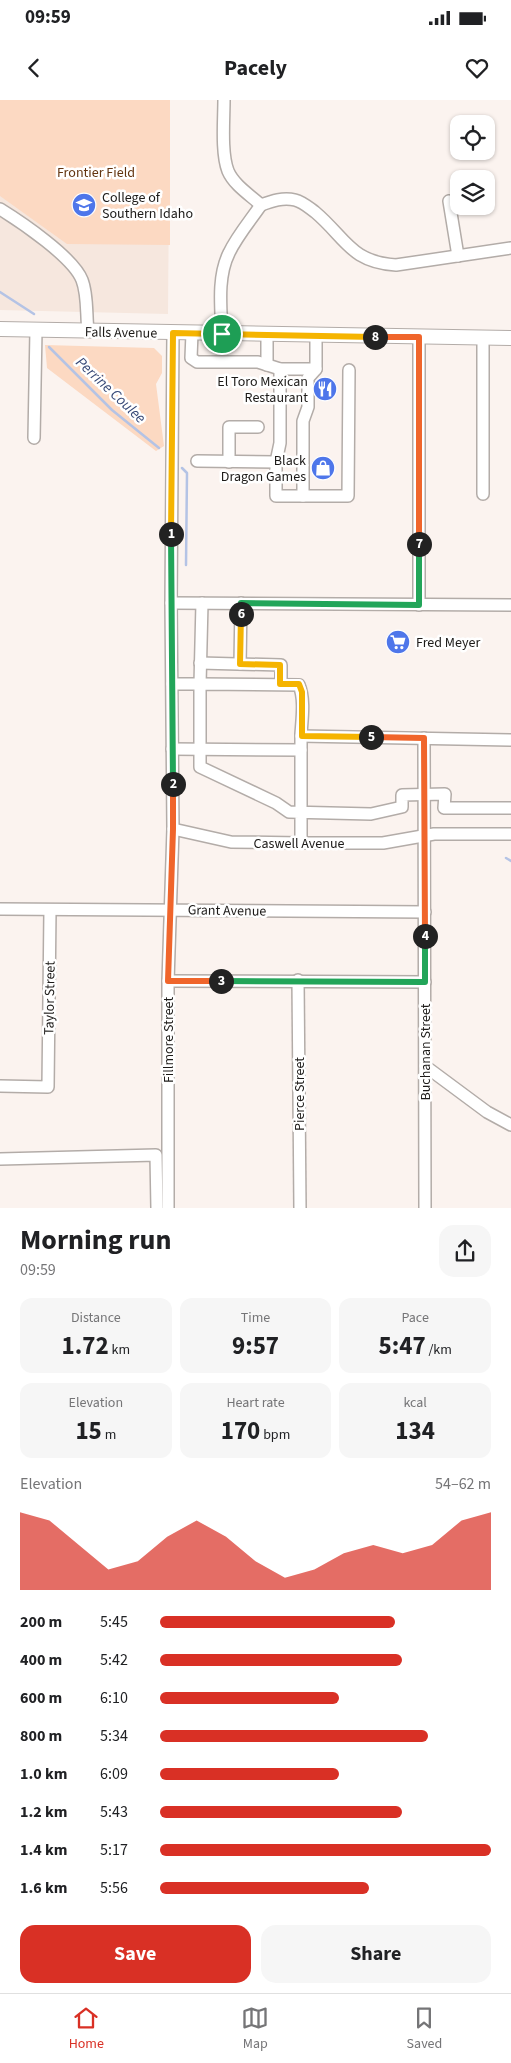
<!DOCTYPE html>
<meta charset="utf-8">
<style>
:root{--surface:#fff;--page:#f6f6f6;--text:#202124;--muted:#757577;--line:#e0e0e0;--accent:#d93025}
body{margin:0;font-family:"Source Sans 3",sans-serif;background:var(--page);color:var(--text);height:100vh;display:flex;flex-direction:column;font-size:19px;white-space:nowrap}
*{box-sizing:border-box;margin:0}
p{font-size:16px;color:var(--muted)}
.icon{flex:none;width:28px;height:28px;fill:none;stroke:currentColor;stroke-width:2;stroke-linecap:round;stroke-linejoin:round}
.map{position:relative;height:1108px;overflow:hidden}
.drawer{display:flex;flex-direction:column;background:var(--surface);flex:1}
.drawer>*{flex:none}
.fabs{position:absolute;left:450px;top:15px;display:grid;gap:10px}
.fabs a{display:grid;place-items:center;width:45px;height:45px;border-radius:10px;background:var(--surface);box-shadow:0 1px 4px #0004;font-size:25px}
.pin{position:absolute;display:grid;place-items:center;width:42px;height:42px;color:#fff;margin:-21px;border:2px solid #fff;border-radius:50%;box-shadow:0 1px 5px #0007}
.km{position:absolute;width:25px;height:25px;margin:-12px;border-radius:50%;background:#222;color:#fff;font-size:14px;line-height:25px;text-align:center}
.round{display:grid;place-items:center;flex:none;width:52px;height:52px;border-radius:15px;background:var(--page)}
.overview{display:flex;align-items:center;justify-content:space-between;height:85px;padding:0 20px}
h1{font-size:28px;font-weight:700;line-height:38px}
.stats{display:grid;grid-template-columns:repeat(3,1fr);gap:8px;height:85px;padding:5px 20px}
.stats div{display:grid;align-content:center;border-radius:12px;background:var(--page);text-align:center}
.stats b{font-size:25px;font-weight:700}
.stats small{font-size:14px;font-weight:400}
.stats p{font-size:14px}
.chart{height:140px;padding:10px 20px}
.chart p{display:flex;justify-content:space-between}
.chart svg{width:100%;height:90px;margin-top:5px;fill:var(--accent);opacity:.7}
.action{display:flex;gap:10px;margin-top:auto;padding:10px 20px}
.action a{flex:1;height:58px;border-radius:15px;background:var(--accent);color:#fff;font-size:20px;font-weight:700;line-height:58px;text-align:center}
.action a+a{background:var(--page);color:var(--text)}
ul{padding:0 20px;list-style:none;font-size:16px}
li{display:grid;grid-template-columns:80px 60px 1fr;align-items:center;height:38px}
li i{height:12px;border-radius:6px;background:var(--accent)}
.status{display:flex;justify-content:space-between;align-items:center;height:35px;padding:0 25px;background:var(--surface);direction:ltr}
.status svg{height:14px;fill:currentColor}
header{display:flex;justify-content:space-between;align-items:center;height:65px;padding:0 20px;background:var(--surface);font-size:22px;font-weight:700}
.dock{display:flex;justify-content:space-around;align-items:center;height:70px;border-top:1px solid var(--line);background:var(--surface);font-size:14px;color:var(--muted)}
.dock a{display:grid;justify-items:center;gap:2px}
.dock .active{color:var(--accent)}
.map>svg:first-child{display:block}
</style>
<div class="status"><b>09:59</b><svg viewBox="0 0 49 12"><path d="M0 12V9h3v3zM5 12V6h3v6zM10 12V3h3v9zM15 12V0h3v12zM26 1h20v11H26zM47 4h2v5h-2z"/></svg></div>
<header><svg class="icon" aria-label="back" viewBox="0 0 24 24"><path d="M15 5l-7 7 7 7"/></svg>Pacely<svg class="icon" aria-label="heart" viewBox="0 0 24 24"><path d="M12 20l-8-8c-3-5 5-10 8-4 3-6 11-1 8 4z"/></svg></header>
<div class="map">
<svg width="511" height="1108" viewBox="0 0 511 1108">
<rect width="100%" height="100%" fill="#fbf3ef"/>
<!-- built -->
<polygon fill="#f6e7de" points="0,0 169,88 168,214 0,210"/>
<!-- green -->
<g fill="#fcd9c2">
<polygon points="0,0 170,0 170,145 67,144 0,96"/>
<polygon points="45,245 154,248 162,256 162,273 156,284 164,346 156,351 47,268"/>
</g>
<g fill="none" stroke-linecap="round" stroke-linejoin="round">
<!-- stream -->
<g stroke="#b4c3e5" stroke-width="2.5">
<polyline points="0,192 34,214"/>
<polyline points="49,247 112,310 159,348"/>
<polyline points="182,368 187,373 186,465"/>
<polyline points="506,758 511,761"/>
</g>
<!-- minor casing -->
<g stroke="#b3aca8" stroke-width="14">
<g id="minor">
<path d="M224 0C224 20 221 53 228 71 234 85 250 95 261 105 272 101 283 97 295 100 303 102 308 107 315 112 346 138 350 162 396 165L511 148"/>
<polyline points="449,101 458,156"/>
<path d="M0 109C21 122 73 157 82 180 88 195 86 215 88 231"/>
<polyline points="192,233 191,258 197,262 258,262 280,269 316,269"/>
<path d="M222 234C221 208 217 177 229 153 237 136 250 121 261 105"/>
<polyline points="267,235 267,265"/>
<polyline points="419,237 419,505"/>
<polyline points="34,338 36,230"/>
<polyline points="197,361 276,362 276,396 348,396 349,270"/>
<polyline points="229,362 229,327 258,327"/>
<polyline points="276,362 280,343 280,269"/>
<polyline points="483,394 483,238"/>
<polyline points="303,396 303,321 308,307 308,278 316,269 316,235"/>
<polyline points="171,503 511,505"/>
<polyline points="200,563 281,565 281,584"/>
<polyline points="240,564 241,503"/>
<polyline points="172,584 200,584 202,503"/>
<polyline points="301,636 511,640"/>
<polyline points="424,638 425,1108"/>
<polyline points="172,649 301,650"/>
<polyline points="173,729 231,742 301,743 383,743 434,734 511,734"/>
<path d="M301 743C301 707 301 671 301 634 302 619 305 599 299 585L200 584V667L276 703 289 712 371 714 402 707V695L445 694 444 708H511"/>
<polyline points="0,809 425,812"/>
<polyline points="298,880 300,1108"/>
<polyline points="168,881 425,882"/>
<polyline points="425,966 487,1012 511,1025"/>
<polyline points="0,986 48,987 50,810"/>
<polyline points="0,1059 156,1055 157,1108"/>
<polyline points="168,1108 168,881 173,729 171,503 173,233"/>
</g>
</g>
<!-- major casing -->
<g stroke="#b3aca8" stroke-width="16">
<polyline id="major" points="0,229 511,238"/>
</g>
<!-- minor -->
<use href="#minor" stroke="#fff" stroke-width="11"/>
<!-- major -->
<use href="#major" stroke="#fff" stroke-width="14"/>
</g>
<g fill="none" stroke-linecap="round" stroke-linejoin="round">
<!-- split-1 casing -->
<g stroke="#fff" stroke-width="10">
<polyline id="split-1" points="171,434 173,233 222,234"/>
</g>
<!-- split-2 casing -->
<g stroke="#fff" stroke-width="10">
<polyline id="split-2" points="171,434 173,684"/>
</g>
<!-- split-3 casing -->
<g stroke="#fff" stroke-width="10">
<polyline id="split-3" points="173,684 173,729 168,881 221,881"/>
</g>
<!-- split-4 casing -->
<g stroke="#fff" stroke-width="10">
<polyline id="split-4" points="221,881 425,882 425,836"/>
</g>
<!-- split-5 casing -->
<g stroke="#fff" stroke-width="10">
<polyline id="split-5" points="371,637 424,638 425,836"/>
</g>
<!-- split-6 casing -->
<g stroke="#fff" stroke-width="10">
<polyline id="split-6" points="241,514 240,564 280,565 280,584 299,584 302,592 302,636 371,637"/>
</g>
<!-- split-7 casing -->
<g stroke="#fff" stroke-width="10">
<polyline id="split-7" points="241,514 241,503 419,505 419,444"/>
</g>
<!-- split-8 casing -->
<g stroke="#fff" stroke-width="10">
<polyline id="split-8" points="375,237 419,237 419,444"/>
</g>
<!-- split-9 casing -->
<g stroke="#fff" stroke-width="10">
<polyline id="split-9" points="222,234 375,237"/>
</g>
<!-- split-1 -->
<use href="#split-1" stroke="#f5b400" stroke-width="6"/>
<!-- split-2 -->
<use href="#split-2" stroke="#22a559" stroke-width="6"/>
<!-- split-3 -->
<use href="#split-3" stroke="#f0652b" stroke-width="6"/>
<!-- split-4 -->
<use href="#split-4" stroke="#22a559" stroke-width="6"/>
<!-- split-5 -->
<use href="#split-5" stroke="#f0652b" stroke-width="6"/>
<!-- split-6 -->
<use href="#split-6" stroke="#f5b400" stroke-width="6"/>
<!-- split-7 -->
<use href="#split-7" stroke="#22a559" stroke-width="6"/>
<!-- split-8 -->
<use href="#split-8" stroke="#f0652b" stroke-width="6"/>
<!-- split-9 -->
<use href="#split-9" stroke="#f5b400" stroke-width="6"/>
</g>
<!-- icons -->
<defs>
<g id="university-disc" transform="scale(1.25)"><circle r="9.5" fill="#4e76ea" stroke="#fff"/><path d="M0-5L7-2L0 1L-7-2ZM-4 1L0 2.5L4 1V4Q0 6-4 4Z" fill="#fff"/></g>
<g id="restaurant-disc" transform="scale(1.25)"><circle r="9.5" fill="#4e76ea" stroke="#fff"/><path d="M-5-6h1v4h1v-4h1v4h1v-4h1v5L-1.5 .5V6h-2V.5L-5-1ZM5-6V6H3V1.5H1.5Q1.5-4 5-6Z" fill="#fff"/></g>
<g id="shop-disc" transform="scale(1.25)"><circle r="9.5" fill="#4e76ea" stroke="#fff"/><path d="M-5-2.5h2.3a2.7 3.5 0 0 1 5.4 0H5L5.5 6h-11ZM-1.5-2.5h3a1.5 2.3 0 0 0-3 0Z" fill="#fff"/></g>
<g id="supermarket-disc" transform="scale(1.25)"><circle r="9.5" fill="#4e76ea" stroke="#fff"/><path d="M-6-5.5h2.5l.6 2H6L4.5 2H-2.5L-4.4-4H-6ZM-1.5 3.2a1.3 1.3 0 1 0 .1 0ZM3 3.2a1.3 1.3 0 1 0 .1 0Z" fill="#fff"/></g>
</defs>
<g fill-rule="evenodd">
<use href="#university-disc" x="84" y="105"/>
<use href="#restaurant-disc" x="325" y="289"/>
<use href="#shop-disc" x="323" y="368"/>
<use href="#supermarket-disc" x="398" y="542"/>
</g>
<g text-anchor="middle" stroke-width="5" stroke-linejoin="round" paint-order="stroke">
<!-- park labels -->
<g font-size="14" fill="#62340f" stroke="#fff">
<text x="96" y="77">Frontier Field</text>
</g>
<!-- poi labels -->
<g font-size="14" fill="#1c1a18" stroke="#fff" text-anchor="start">
<text x="102" y="102">College of<tspan x="102" dy="16">Southern Idaho</tspan></text>
<text x="308" y="286" text-anchor="end">El Toro Mexican<tspan x="308" dy="16">Restaurant</tspan></text>
<text x="306" y="365" text-anchor="end">Black<tspan x="306" dy="16">Dragon Games</tspan></text>
<text x="416" y="547">Fred Meyer</text>
</g>
<!-- street labels -->
<g font-size="14" fill="#1c1a18" stroke="#fff">
<text transform="translate(121 232) rotate(1)" y="5">Falls Avenue</text>
<text x="299" y="748">Caswell Avenue</text>
<text transform="translate(227 810) rotate(1)" y="5">Grant Avenue</text>
<text transform="translate(49 898) rotate(-89)" y="5">Taylor Street</text>
<text transform="translate(168 940) rotate(-90)" y="5">Fillmore Street</text>
<text transform="translate(425 952) rotate(-90)" y="5">Buchanan Street</text>
<text transform="translate(299 994) rotate(-90)" y="5">Pierce Street</text>
</g>
<!-- water labels -->
<g font-size="15" font-style="italic" fill="#364876" stroke="#fff">
<text transform="translate(111 290) rotate(43)" y="5">Perrine Coulee</text>
</g>
</g>
</svg>
<div class="fabs">
<a><svg class="icon" aria-label="locate" viewBox="0 0 24 24"><circle cx="12" cy="12" r="6"/><path d="M12 2v4M12 18v4M2 12h4M18 12h4"/></svg></a>
<a><svg class="icon" aria-label="layers" viewBox="0 0 24 24"><path d="M12 4l9 5-9 5-9-5zM3 14l9 5 9-5"/></svg></a>
</div>
<div class="pin" style="left:222px;top:234px;background:#1e9e55"><svg class="icon" aria-label="arrive" viewBox="0 0 24 24"><path d="M6 21V4h12l-3 4 3 4H6"/></svg></div>
<b class="km" style="left:171px;top:434px">1</b>
<b class="km" style="left:173px;top:684px">2</b>
<b class="km" style="left:221px;top:881px">3</b>
<b class="km" style="left:425px;top:836px">4</b>
<b class="km" style="left:371px;top:637px">5</b>
<b class="km" style="left:241px;top:514px">6</b>
<b class="km" style="left:419px;top:444px">7</b>
<b class="km" style="left:375px;top:237px">8</b>
</div>
<section class="drawer">
<div class="overview"><div><h1>Morning run</h1><p>09:59</p></div><a class="round"><svg class="icon" aria-label="share" viewBox="0 0 24 24"><path d="M12 15V3M7 8l5-5 5 5M5 13v7h14v-7"/></svg></a></div>
<div class="stats">
<div><p>Distance</p><b>1.72<small> km</small></b></div>
<div><p>Time</p><b>9:57</b></div>
<div><p>Pace</p><b>5:47<small> /km</small></b></div>
</div>
<div class="stats">
<div><p>Elevation</p><b>15<small> m</small></b></div>
<div><p>Heart rate</p><b>170<small> bpm</small></b></div>
<div><p>kcal</p><b>134</b></div>
</div>
<div class="chart"><p><span>Elevation</span>54–62 m</p>
<svg viewBox="0 0 160 44" preserveAspectRatio="none"><path d="M0 44V6L10 10L20 22L30 34L40 30L50 18L60 10L70 18L80 30L90 38L100 34L110 26L120 22L130 26L140 22L150 10L160 6V44z"/></svg>
</div>
<ul>
<li><b>200 m</b>5:45<i style="width:71%"></i></li>
<li><b>400 m</b>5:42<i style="width:73%"></i></li>
<li><b>600 m</b>6:10<i style="width:54%"></i></li>
<li><b>800 m</b>5:34<i style="width:81%"></i></li>
<li><b>1.0 km</b>6:09<i style="width:54%"></i></li>
<li><b>1.2 km</b>5:43<i style="width:73%"></i></li>
<li><b>1.4 km</b>5:17<i style="width:100%"></i></li>
<li><b>1.6 km</b>5:56<i style="width:63%"></i></li>
</ul>
<div class="action"><a>Save</a><a>Share</a></div>
</section>
<nav class="dock">
<a class="active"><svg class="icon" aria-label="home" viewBox="0 0 24 24"><path d="M3 11l9-7 9 7M6 9v11h12V9"/></svg>Home</a>
<a><svg class="icon" aria-label="map" viewBox="0 0 24 24"><path d="M3 6l6-2 6 2 6-2v14l-6 2-6-2-6 2zM9 4v14M15 6v14"/></svg>Map</a>
<a><svg class="icon" aria-label="saved" viewBox="0 0 24 24"><path d="M7 4h10v16l-5-4-5 4z"/></svg>Saved</a>
</nav>
